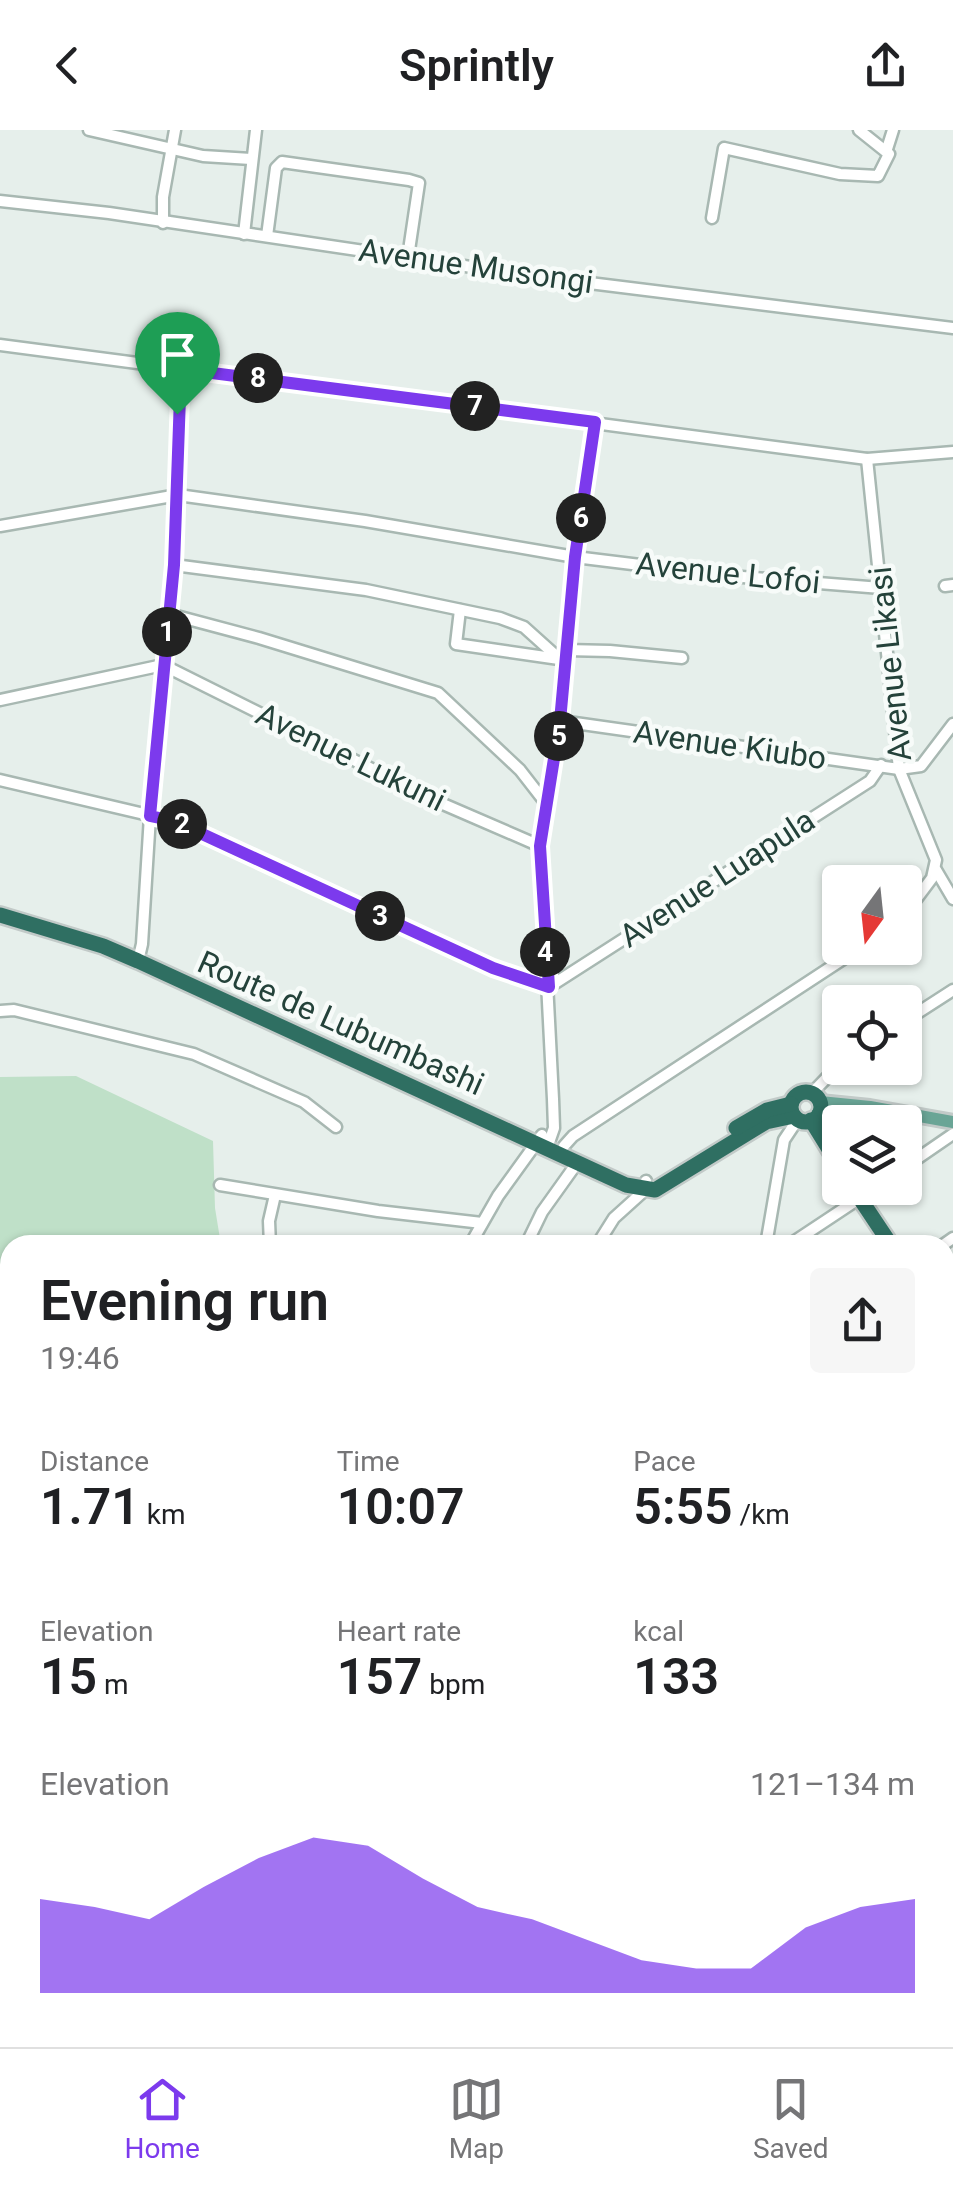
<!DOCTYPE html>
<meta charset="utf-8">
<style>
:root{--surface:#fff;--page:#f6f6f6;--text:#202124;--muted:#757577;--line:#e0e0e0;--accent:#7c3aed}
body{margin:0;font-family:Roboto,sans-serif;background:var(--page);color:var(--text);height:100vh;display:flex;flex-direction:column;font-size:38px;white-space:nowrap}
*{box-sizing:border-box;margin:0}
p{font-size:32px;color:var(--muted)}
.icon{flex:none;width:55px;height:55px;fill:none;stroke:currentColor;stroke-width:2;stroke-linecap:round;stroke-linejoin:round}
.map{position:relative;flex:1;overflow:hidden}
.sheet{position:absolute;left:0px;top:1105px;width:955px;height:812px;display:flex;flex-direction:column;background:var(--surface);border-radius:30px 30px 0 0;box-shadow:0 2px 8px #0004}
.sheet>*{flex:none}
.needle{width:65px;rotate:195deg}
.fabs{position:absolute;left:822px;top:735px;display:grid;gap:20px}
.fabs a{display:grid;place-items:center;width:100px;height:100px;border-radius:10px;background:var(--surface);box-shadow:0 2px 8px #0004;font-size:50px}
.pin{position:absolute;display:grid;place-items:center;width:85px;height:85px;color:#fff;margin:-102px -42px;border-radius:50% 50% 50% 0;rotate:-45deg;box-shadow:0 0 10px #0007}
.pin .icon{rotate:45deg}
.km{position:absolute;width:50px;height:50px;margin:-25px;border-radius:50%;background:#222;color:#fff;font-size:28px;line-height:50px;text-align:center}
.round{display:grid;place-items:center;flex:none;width:105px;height:105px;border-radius:10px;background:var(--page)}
.head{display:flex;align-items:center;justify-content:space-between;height:170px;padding:0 40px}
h1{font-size:55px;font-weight:600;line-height:75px}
.figures{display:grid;grid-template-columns:repeat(3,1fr);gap:15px;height:170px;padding:10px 40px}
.figures div{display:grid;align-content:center}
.figures b{font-size:50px;font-weight:600}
.figures small{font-size:28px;font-weight:400}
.figures p{font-size:28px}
.chart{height:280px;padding:20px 40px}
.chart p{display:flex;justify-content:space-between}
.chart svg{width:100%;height:180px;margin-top:10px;fill:var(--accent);opacity:.7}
header{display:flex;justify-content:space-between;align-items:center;height:130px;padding:0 40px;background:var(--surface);font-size:45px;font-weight:600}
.tabs{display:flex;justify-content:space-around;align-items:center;height:140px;border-top:2px solid var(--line);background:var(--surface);font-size:28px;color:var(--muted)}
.tabs a{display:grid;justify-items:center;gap:5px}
.tabs .on{color:var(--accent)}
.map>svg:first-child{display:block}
</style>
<header><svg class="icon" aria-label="back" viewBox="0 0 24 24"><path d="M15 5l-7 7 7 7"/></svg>Sprintly<svg class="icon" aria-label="share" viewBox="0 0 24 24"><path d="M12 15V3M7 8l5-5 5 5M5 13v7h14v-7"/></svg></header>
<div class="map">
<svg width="953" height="1917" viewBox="0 0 953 1917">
<rect width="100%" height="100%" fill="#e6efeb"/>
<!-- green -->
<polygon fill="#bfe0c8" points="76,946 213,1011 215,1078 221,1115 10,1115 10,1520 0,1525 0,947"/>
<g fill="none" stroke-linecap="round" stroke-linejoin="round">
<!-- minor casing -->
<g stroke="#a8b8b2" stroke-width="15">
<g id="minor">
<polyline points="89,0 203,26 251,29"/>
<polyline points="887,19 893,0"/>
<polyline points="0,71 109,83 525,145 953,198"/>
<polyline points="712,88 724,18 840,44 878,46 889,24 859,0"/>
<polyline points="163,93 163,67 175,0"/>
<polyline points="244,104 256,0"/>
<polyline points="267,106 276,38 282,32 409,50 419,53 408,127"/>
<polyline points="0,215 867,329 953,322"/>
<polyline points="867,329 899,639 936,730 932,748 905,784"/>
<polyline points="0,396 178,365 365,391 575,427 730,446 881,458"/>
<polyline points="174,435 366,460 500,488 524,497 564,533"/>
<polyline points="945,456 953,455"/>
<polyline points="460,480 456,514 559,529"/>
<polyline points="169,484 259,508 438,563 520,640 548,676"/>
<polyline points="566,520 610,521 682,528"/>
<polyline points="0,570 163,535 436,671 540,716"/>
<polyline points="561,591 899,639 921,636 953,594"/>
<polyline points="0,650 174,691 493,838 549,857 870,651 881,635"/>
<polyline points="936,740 953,769"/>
<polyline points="138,831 142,814 150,686 174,435 181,239"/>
<polyline points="0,881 14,880 194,924 304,972 336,997"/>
<polyline points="905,891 953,860"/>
<polyline points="812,963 840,934"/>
<polyline points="564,1016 573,1006 860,818"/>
<polyline points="547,1018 554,998 553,969 540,716 561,591 575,427 595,292"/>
<polyline points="905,1037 953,1004"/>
<polyline points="220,1055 378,1081 482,1093"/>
<polyline points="270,1115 269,1091 275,1065"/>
<polyline points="470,1115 498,1066 542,1005"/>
<polyline points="526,1115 542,1082 577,1033"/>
<polyline points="597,1115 614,1088 645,1060 646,1051"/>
<polyline points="766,1115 784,1010 798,989"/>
<polyline points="789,1115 875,1058"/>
<polyline points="943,1115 953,1108"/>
<polyline points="945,1222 953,1217"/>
<polyline points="945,1350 953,1345"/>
<polyline points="945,1487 953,1482"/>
<polyline points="0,1542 10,1538"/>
<polyline points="945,1622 953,1617"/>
<polyline points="0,1663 10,1659"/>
<polyline points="945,1703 953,1715"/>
<polyline points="0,1760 10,1755"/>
<polyline points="945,1811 953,1806"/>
<polyline points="0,1862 10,1857"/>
<polyline points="697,1908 698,1917"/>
<polyline points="925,1908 931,1917"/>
<polyline points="108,1917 126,1908"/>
<polyline points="283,1917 302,1908"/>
<polyline points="446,1917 454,1908"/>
<polyline points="637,1917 639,1908"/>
<polyline points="783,1917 798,1908"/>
</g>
</g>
<!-- major casing -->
<g stroke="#c2cac8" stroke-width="18">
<polyline id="major" points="820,972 870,977 953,992"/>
</g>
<!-- highway casing -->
<g stroke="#c2cac8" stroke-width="20">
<g id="highway">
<polyline points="0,785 103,816 138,831 626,1055 655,1060 766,992 794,986"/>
<circle cx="806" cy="977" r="15"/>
<polyline points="819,984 840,1017"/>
<polyline points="811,990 840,1037"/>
<polyline points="736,998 767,980 791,974"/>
<polyline points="853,1058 891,1115"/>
<polyline points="945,1176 953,1188"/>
</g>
</g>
<!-- minor -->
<use href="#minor" stroke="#fff" stroke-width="10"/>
<!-- major -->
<use href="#major" stroke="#6aa596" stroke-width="12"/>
<!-- highway -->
<use href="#highway" stroke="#2f6f62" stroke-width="15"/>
</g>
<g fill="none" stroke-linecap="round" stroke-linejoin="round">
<!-- route casing -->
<g stroke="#fff" stroke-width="20">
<polygon id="route" points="181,239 595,292 575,427 560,591 540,716 549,857 493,838 174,691 150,686 174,435"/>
</g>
<!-- route -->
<use href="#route" stroke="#7c3aed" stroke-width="12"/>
</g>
<g text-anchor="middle" stroke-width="9" stroke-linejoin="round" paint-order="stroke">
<!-- street labels -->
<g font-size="32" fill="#24423a" stroke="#f7fbf9">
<text transform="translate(476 136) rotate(8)" y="11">Avenue Musongi</text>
<text transform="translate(728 443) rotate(6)" y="11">Avenue Lofoi</text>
<text transform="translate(890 534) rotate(-96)" y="11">Avenue Likasi</text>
<text transform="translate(730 615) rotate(8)" y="11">Avenue Kiubo</text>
<text transform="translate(351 627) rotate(26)" y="11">Avenue Lukuni</text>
<text transform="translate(717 748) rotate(-33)" y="11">Avenue Luapula</text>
<text transform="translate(341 893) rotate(24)" y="11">Route de Lubumbashi</text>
</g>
</g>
</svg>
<div class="fabs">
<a><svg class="needle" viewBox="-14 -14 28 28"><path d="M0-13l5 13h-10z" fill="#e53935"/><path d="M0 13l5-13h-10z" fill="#757577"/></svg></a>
<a><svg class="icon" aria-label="locate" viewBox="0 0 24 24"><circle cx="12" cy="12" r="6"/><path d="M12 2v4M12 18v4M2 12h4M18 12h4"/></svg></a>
<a><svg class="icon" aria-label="layers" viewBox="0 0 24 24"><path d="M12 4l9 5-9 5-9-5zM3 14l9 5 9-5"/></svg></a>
</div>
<div class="pin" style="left:177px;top:284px;background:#1e9e55"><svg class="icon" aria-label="arrive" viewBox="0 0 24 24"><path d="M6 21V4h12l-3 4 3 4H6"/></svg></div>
<b class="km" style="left:167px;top:502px">1</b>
<b class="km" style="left:182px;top:694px">2</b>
<b class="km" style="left:380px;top:786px">3</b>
<b class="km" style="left:545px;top:822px">4</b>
<b class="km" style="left:559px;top:606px">5</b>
<b class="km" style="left:581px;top:388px">6</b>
<b class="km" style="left:475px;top:276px">7</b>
<b class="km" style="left:258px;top:248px">8</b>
<section class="sheet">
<div class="head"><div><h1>Evening run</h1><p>19:46</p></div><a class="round"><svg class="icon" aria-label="share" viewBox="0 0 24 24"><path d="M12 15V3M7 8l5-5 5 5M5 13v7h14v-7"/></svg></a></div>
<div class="figures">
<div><p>Distance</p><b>1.71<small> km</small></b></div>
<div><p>Time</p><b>10:07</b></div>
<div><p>Pace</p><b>5:55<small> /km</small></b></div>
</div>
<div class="figures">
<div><p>Elevation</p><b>15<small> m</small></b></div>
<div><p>Heart rate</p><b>157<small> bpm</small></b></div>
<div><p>kcal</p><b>133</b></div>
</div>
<div class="chart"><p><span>Elevation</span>121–134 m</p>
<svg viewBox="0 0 160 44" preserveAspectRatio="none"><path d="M0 44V21L10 23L20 26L30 18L40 11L50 6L60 8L70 16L80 23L90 26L100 31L110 36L120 38L130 38L140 28L150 23L160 21V44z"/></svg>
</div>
</section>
</div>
<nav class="tabs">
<a class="on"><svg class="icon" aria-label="home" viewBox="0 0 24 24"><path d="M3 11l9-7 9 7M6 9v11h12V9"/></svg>Home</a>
<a><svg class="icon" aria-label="map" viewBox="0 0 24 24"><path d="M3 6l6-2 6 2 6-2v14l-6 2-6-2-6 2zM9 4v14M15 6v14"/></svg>Map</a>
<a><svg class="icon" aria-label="saved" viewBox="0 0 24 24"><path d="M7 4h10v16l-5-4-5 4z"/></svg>Saved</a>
</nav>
